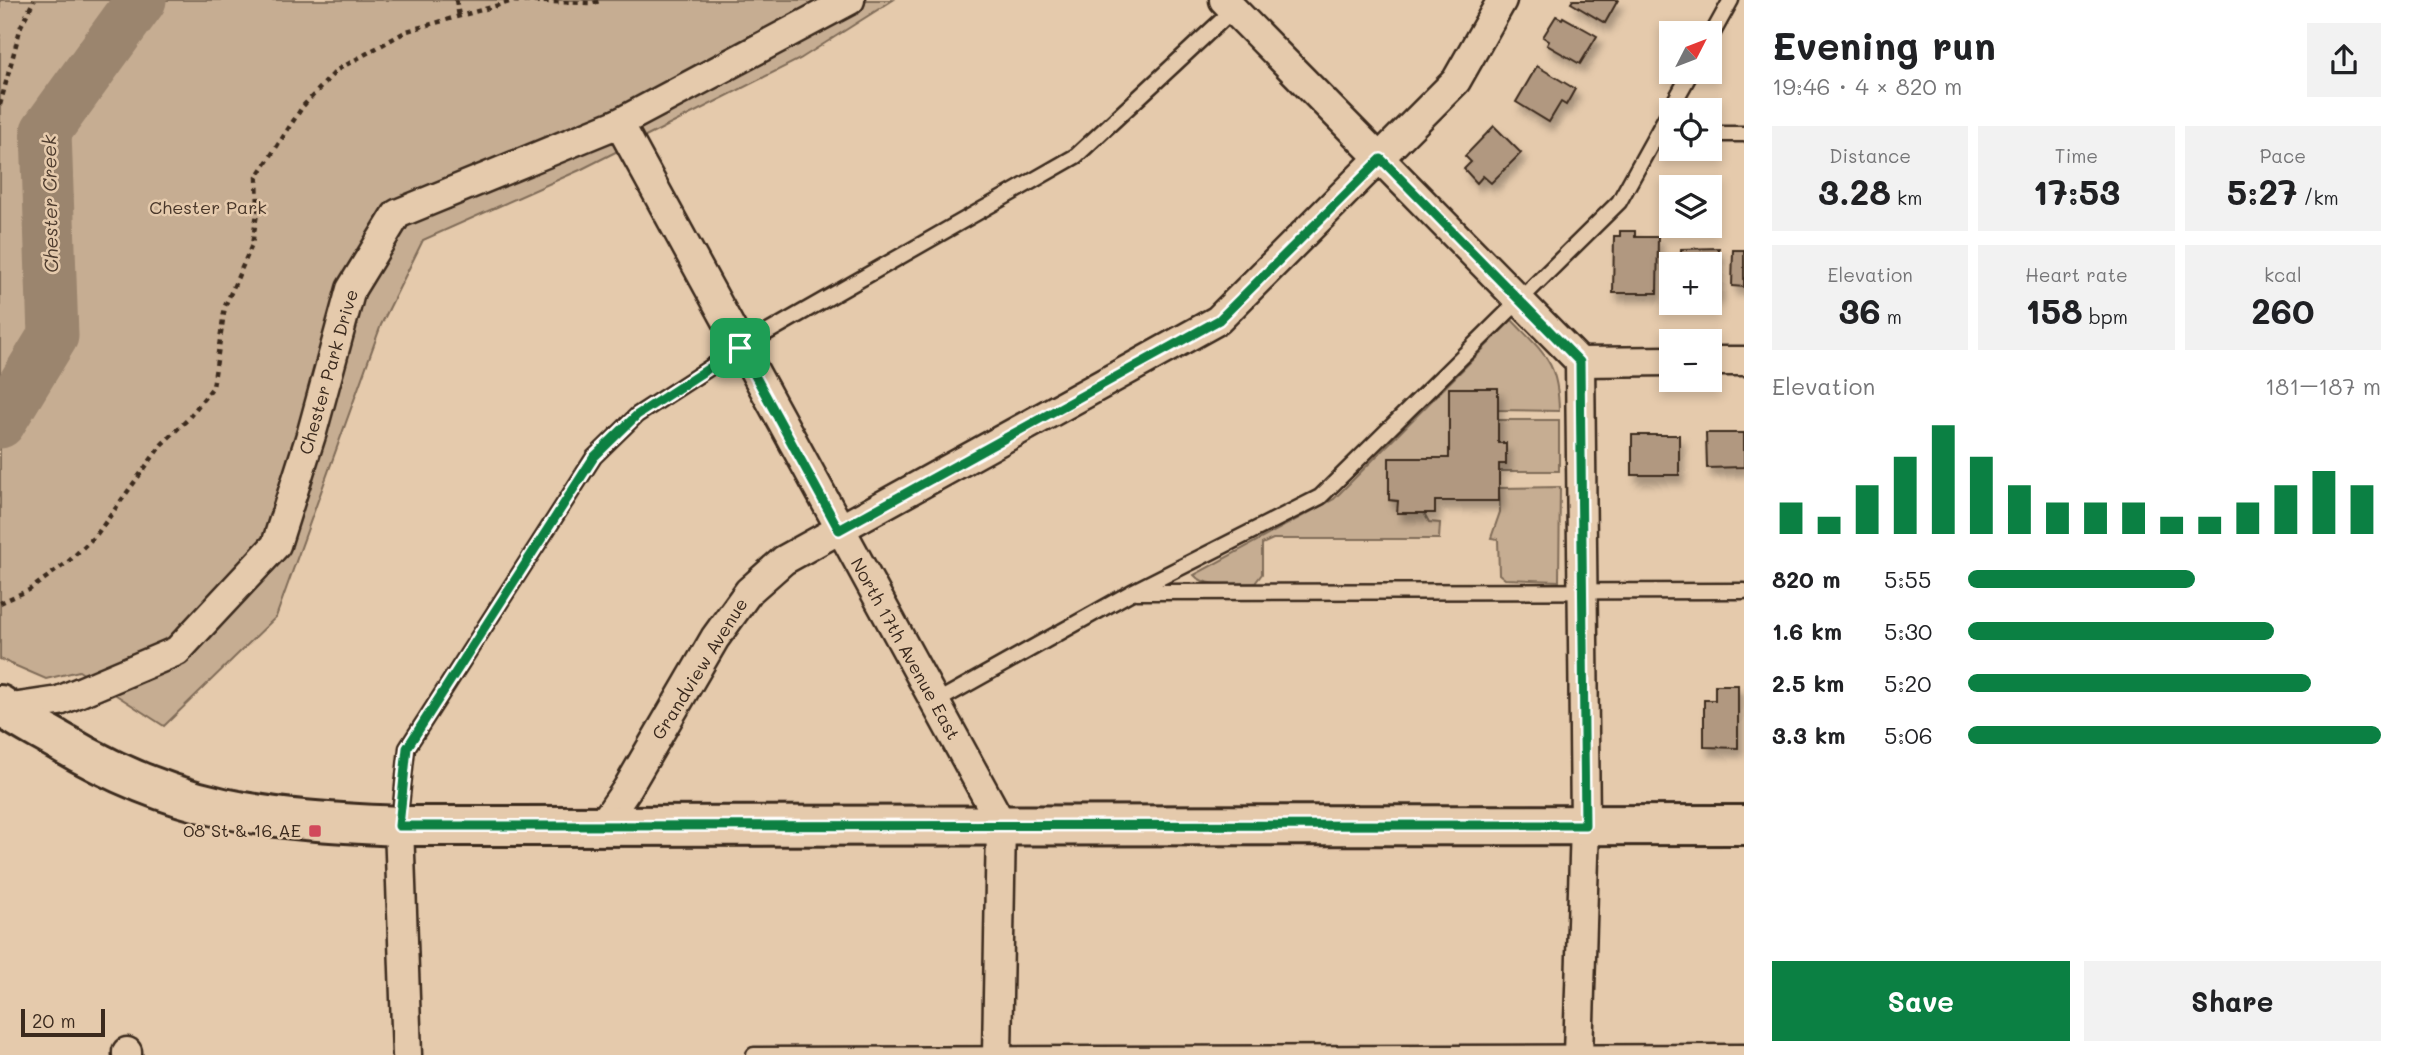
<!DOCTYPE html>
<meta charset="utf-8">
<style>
:root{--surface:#fff;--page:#f2f2f2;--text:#202124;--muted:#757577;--accent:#0b8043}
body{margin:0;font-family:Mali,sans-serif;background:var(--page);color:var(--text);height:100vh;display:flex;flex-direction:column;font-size:26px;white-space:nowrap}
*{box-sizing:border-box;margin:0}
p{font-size:23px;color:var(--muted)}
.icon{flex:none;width:38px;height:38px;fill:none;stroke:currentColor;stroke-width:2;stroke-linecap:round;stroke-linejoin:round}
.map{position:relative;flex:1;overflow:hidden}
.details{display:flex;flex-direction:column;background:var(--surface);width:665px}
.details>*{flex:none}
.needle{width:46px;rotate:48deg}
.controls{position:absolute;left:1659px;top:21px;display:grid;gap:14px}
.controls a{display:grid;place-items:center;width:63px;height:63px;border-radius:0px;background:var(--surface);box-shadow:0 4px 10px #0003;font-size:35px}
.scale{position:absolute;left:21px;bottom:18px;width:84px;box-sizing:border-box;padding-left:7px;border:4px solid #3b2a1e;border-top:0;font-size:19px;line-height:24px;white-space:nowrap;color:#3b2a1e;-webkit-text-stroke:5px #e5caac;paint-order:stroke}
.pin{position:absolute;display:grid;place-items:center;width:60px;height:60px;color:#fff;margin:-30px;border-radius:14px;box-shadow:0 4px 10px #0006}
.round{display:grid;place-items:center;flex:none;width:74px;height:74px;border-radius:0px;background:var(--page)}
.head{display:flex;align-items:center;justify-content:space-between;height:119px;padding:0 28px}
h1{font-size:38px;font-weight:800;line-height:52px}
.figures{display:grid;grid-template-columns:repeat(3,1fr);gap:10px;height:119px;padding:7px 28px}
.figures div{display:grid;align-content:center;border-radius:0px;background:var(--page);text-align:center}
.figures b{font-size:35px;font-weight:800}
.figures small{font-size:19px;font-weight:400}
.figures p{font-size:19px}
.chart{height:196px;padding:14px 28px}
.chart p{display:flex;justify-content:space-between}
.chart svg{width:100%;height:126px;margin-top:7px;stroke:var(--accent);stroke-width:6}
.cta{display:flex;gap:14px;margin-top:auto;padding:14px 28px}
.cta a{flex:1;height:80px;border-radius:0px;background:var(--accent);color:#fff;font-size:28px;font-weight:800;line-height:80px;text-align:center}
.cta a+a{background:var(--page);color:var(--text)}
ul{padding:0 28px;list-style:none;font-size:23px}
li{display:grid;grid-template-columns:112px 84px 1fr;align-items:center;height:52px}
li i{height:18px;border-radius:9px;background:var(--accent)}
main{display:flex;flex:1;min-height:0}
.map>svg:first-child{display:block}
</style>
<main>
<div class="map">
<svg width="1744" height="1055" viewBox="0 0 1744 1055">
<defs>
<filter id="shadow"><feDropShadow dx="4.5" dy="8" stdDeviation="3.5" flood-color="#0004"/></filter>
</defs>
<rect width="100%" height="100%" fill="#e5caac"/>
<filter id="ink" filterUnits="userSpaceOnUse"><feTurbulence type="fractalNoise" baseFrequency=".0143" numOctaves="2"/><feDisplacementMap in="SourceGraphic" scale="14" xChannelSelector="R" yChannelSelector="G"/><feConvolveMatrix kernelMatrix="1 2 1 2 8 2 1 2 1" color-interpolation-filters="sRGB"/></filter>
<g filter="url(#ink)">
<!-- green -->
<g fill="#c6ad92" stroke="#806c58" stroke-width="2">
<polygon points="0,0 893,0 800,59 580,170 423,240 381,325 276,617 164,726 79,671 46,679 0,659"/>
<path d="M1512 320C1545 355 1558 361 1559 411L1498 410V388H1450L1449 458H1389V500L1398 501V513H1424L1429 522 1440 523 1439 539H1273L1262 544V574L1255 583C1237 583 1206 589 1194 575L1334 499Z"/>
<polygon points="1498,420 1559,420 1559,471 1499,471 1499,464 1506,464 1506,443 1498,443"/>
<polygon points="1560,487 1559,581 1505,579 1499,574 1498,539 1491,538 1500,512 1499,488"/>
</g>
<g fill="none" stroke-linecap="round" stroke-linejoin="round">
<!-- river -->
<polyline stroke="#9b856e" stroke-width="51" points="0,423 53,336 46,131 141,0"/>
</g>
<!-- building -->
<g fill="#b19880" stroke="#3b2a1e" stroke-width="2" filter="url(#shadow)">
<polygon points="1573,0 1618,0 1605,23 1571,3"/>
<polygon points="1556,16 1562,19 1563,17 1597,36 1580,64 1547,45 1549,41 1543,37"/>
<polygon points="1537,66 1575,89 1566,105 1561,102 1549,122 1516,102"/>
<polygon points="1494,126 1521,153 1491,183 1483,176 1477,183 1464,169 1471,162 1465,156"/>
<polygon points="1620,231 1635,231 1635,237 1658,237 1657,293 1613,293 1614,236 1620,236"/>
<polygon points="1719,248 1718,296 1710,296 1710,264 1681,264 1681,249"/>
<polygon points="1733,250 1744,250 1744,287 1732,286"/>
<polygon points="1449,388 1498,388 1498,443 1506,443 1506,464 1499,464 1499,501 1435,501 1435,513 1397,513 1398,501 1389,500 1389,458 1449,458"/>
<polygon points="1706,433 1744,433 1744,467 1707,468"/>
<rect x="1632" y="435" width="47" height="40"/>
<polygon points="1715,685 1738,685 1738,748 1704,747 1704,700 1715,700"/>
</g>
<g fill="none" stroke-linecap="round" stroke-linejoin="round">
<!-- lane casing -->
<g stroke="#3b2a1e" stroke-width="19">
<g id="lane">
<polyline points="1710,38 1731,0"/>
<polyline points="1710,134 1744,134"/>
<polyline points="1137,592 1744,591"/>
<polyline points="934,703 1132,592 1320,497 1619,202 1691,72"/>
<polyline points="399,824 407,748 594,457 637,415 740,348 1076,156 1236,7"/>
<polyline points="754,1055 1744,1052"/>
</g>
</g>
<!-- street casing -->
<g stroke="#3b2a1e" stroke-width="33">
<g id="street">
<polyline points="1224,0 1580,362 1585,825 1578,1055"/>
<polyline points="619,123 1001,823 997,1055"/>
<polyline points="1710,361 1744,361"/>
<polyline points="1580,362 1671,361"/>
<polyline points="0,714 5,709 59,701 177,651 276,545 312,432 351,289 397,214 619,123 850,0"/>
<polyline points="603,824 627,789 715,638 749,591 784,560 1218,320 1456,81 1502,0"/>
<polyline points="399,826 407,1055"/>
<polyline points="127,1052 127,1055"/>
</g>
</g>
<!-- secondary casing -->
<g stroke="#3b2a1e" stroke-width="44">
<path id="secondary" d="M0 705C17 719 39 729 59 741 177 812 264 820 399 826L1744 825"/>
</g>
<!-- path -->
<g stroke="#3b2a1e" stroke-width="4.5" stroke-dasharray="5 5" stroke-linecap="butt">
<polyline points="456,0 459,16"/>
<polyline points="0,105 21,26 34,0"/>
<polyline points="0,603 29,590 68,562 97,534 162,444 187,420 213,387 225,306 252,245 258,207 257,177 303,106 337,70 407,31 513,1 593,3 603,0"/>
</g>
<!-- lane -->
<use href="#lane" stroke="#e5caac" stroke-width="14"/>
<!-- street -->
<use href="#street" stroke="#e5caac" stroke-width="28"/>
<!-- secondary -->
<use href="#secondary" stroke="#e5caac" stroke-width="38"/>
</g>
</g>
<g fill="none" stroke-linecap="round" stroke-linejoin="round" filter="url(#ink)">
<!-- route casing -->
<g stroke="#fff" stroke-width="14">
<polygon id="route" points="1381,159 1580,362 1585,825 399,826 407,748 594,457 637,415 740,348 839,530 1219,320"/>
</g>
<!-- route -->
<use href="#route" stroke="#0b8043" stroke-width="9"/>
</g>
<!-- markers -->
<rect fill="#d1495b" stroke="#e5caac" stroke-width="2.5" x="308" y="824" width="14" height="14" rx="3.5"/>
<g text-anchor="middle" stroke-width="5" stroke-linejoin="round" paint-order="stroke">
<!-- park labels -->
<g font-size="18" fill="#49372a" stroke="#e5caac">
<text x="208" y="214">Chester Park</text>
</g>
<!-- street labels -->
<g font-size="18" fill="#3b2a1e" stroke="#e5caac">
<text transform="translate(329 372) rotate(-74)" y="6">Chester Park Drive</text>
<text transform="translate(905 649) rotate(61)" y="6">North 17th Avenue East</text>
<text transform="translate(700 669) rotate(-58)" y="6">Grandview Avenue</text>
</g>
<!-- poi labels -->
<g font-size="18" fill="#3b2a1e" stroke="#e5caac" text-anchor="end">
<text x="301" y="837">08 St &amp; 16 AE</text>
</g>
<!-- water labels -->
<g font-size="19" font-style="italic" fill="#4e3c2e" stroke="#e5caac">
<text transform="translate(50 204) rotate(-91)" y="7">Chester Creek</text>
</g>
</g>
</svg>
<div class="controls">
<a><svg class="needle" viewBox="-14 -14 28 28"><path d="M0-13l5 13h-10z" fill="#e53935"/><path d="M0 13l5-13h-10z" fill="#757577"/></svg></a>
<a><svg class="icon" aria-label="locate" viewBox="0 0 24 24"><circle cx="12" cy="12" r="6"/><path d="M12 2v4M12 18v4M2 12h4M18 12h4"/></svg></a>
<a><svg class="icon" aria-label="layers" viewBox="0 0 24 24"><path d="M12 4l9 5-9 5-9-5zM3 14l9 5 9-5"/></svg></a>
<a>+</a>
<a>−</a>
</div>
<div class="scale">20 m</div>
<div class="pin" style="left:740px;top:348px;background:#1e9e55"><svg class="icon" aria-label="arrive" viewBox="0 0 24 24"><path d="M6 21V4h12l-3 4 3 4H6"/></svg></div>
</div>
<section class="details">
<div class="head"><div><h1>Evening run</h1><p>19:46 · 4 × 820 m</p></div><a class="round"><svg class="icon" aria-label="share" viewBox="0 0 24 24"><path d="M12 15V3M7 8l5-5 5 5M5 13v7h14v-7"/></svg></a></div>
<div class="figures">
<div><p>Distance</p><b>3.28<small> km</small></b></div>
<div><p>Time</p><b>17:53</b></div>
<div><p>Pace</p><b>5:27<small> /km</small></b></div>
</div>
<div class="figures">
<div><p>Elevation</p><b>36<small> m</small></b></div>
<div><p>Heart rate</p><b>158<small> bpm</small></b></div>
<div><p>kcal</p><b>260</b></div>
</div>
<div class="chart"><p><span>Elevation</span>181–187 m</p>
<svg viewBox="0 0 160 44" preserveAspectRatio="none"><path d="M5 44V33M15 44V38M25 44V27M35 44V17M45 44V6M55 44V17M65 44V27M75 44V33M85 44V33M95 44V33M105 44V38M115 44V38M125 44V33M135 44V27M145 44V22M155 44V27"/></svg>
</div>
<ul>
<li><b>820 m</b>5:55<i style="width:55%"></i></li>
<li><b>1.6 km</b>5:30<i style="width:74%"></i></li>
<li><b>2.5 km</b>5:20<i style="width:83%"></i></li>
<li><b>3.3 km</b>5:06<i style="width:100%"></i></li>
</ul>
<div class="cta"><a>Save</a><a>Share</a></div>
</section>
</main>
